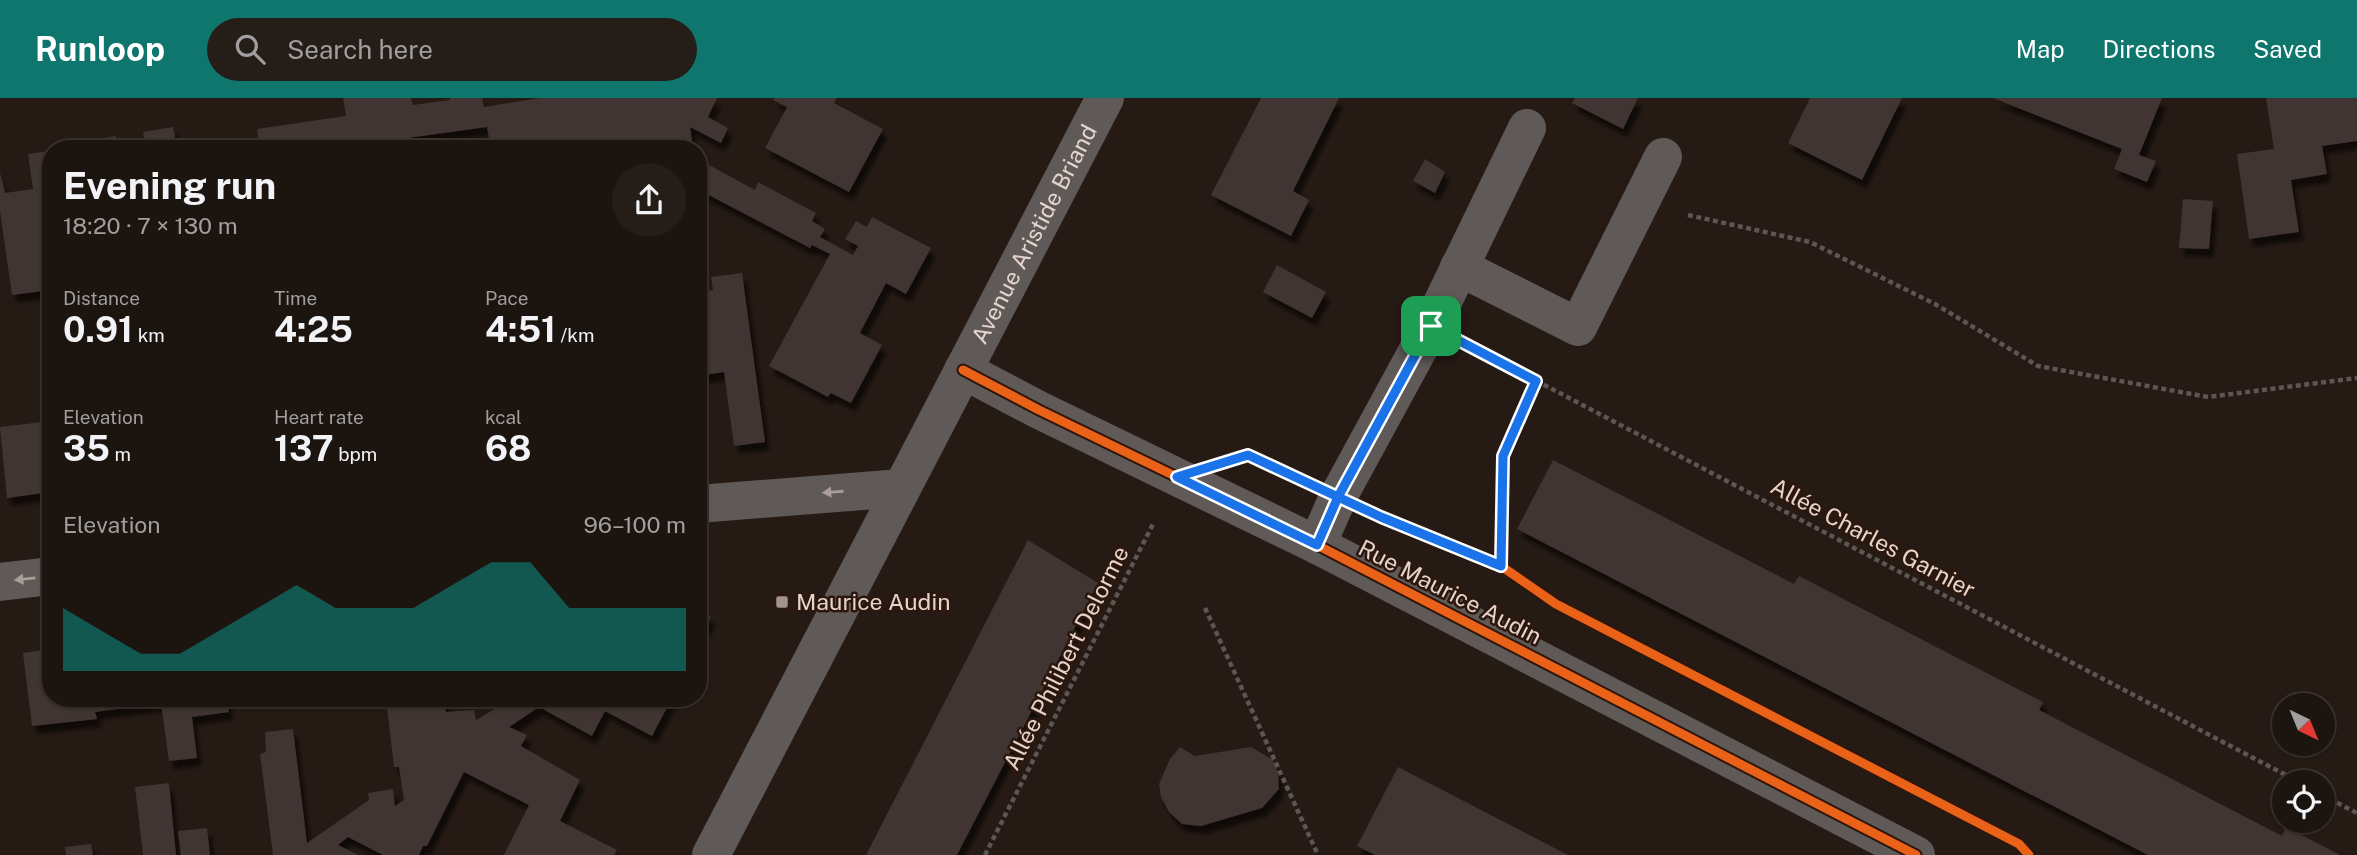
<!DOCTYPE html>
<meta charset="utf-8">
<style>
:root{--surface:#1c140f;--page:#251d18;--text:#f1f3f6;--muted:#a09e9e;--line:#3a332f;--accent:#0f766e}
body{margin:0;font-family:"Public Sans",sans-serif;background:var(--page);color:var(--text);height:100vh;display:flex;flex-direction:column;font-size:26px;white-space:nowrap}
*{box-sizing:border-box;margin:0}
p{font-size:23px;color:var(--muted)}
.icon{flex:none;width:38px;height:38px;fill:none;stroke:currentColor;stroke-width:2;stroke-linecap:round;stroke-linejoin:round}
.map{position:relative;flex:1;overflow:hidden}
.details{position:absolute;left:42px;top:42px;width:665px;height:567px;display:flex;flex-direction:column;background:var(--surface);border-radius:28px;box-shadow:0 2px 5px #0004,0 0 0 2px var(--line)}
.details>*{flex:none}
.needle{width:46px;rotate:137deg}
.controls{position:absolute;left:2272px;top:595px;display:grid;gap:14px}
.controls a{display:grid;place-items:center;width:63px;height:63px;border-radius:50%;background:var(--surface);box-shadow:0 2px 5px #0004,0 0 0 2px var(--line);font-size:35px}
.pin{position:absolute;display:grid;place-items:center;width:60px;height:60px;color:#fff;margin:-30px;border-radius:14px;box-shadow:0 4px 10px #0006}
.round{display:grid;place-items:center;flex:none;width:74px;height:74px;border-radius:37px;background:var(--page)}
.overview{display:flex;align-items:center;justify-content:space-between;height:119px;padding:0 21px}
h1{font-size:38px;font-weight:700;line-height:52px}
.metrics{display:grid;grid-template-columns:repeat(3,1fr);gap:10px;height:119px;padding:7px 21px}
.metrics div{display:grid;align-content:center}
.metrics b{font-size:35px;font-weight:700}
.metrics small{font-size:19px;font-weight:400}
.metrics p{font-size:19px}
.chart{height:196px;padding:14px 21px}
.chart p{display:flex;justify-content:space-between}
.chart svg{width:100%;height:126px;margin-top:7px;fill:var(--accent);opacity:.7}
header{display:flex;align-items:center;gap:42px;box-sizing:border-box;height:98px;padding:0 35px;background:var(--accent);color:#fff}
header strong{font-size:33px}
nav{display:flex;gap:38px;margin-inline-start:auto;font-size:24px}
.search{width:490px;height:63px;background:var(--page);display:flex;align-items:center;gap:18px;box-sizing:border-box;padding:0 24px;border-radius:38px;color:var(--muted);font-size:26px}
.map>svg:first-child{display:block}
</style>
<header>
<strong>Runloop</strong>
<div class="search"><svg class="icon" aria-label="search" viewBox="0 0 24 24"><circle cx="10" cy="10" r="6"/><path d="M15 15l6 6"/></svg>Search here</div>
<nav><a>Map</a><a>Directions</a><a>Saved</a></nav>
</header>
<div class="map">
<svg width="2357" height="757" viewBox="0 0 2357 757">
<defs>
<filter id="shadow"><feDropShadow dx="4.5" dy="8" stdDeviation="2" flood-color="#0009"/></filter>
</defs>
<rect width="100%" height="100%" fill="#261a14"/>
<!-- building -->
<g fill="#3f3530" filter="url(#shadow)">
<polygon points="343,0 411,0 413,7 450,2 450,0 482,0 484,9 540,0 717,0 708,19 728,30 721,45 690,29 693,51 673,51 673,46 647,51 623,51 622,43 568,51 491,51 487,29 386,43 387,51 260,51 257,31 346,18"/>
<polygon points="775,0 837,0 834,5 883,31 849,94 765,50 787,9 773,2"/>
<polygon points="1261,0 1339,0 1293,93 1309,102 1291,138 1211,97"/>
<polygon points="1575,0 1638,0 1623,31 1572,5"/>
<polygon points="1810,0 1902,0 1862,82 1788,45"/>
<polygon points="1993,0 2162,0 2139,57 2156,63 2147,84 2114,71 2122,51"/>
<polygon points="2266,0 2357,0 2357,43 2322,48 2327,76 2291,82 2299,134 2249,141 2237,56 2274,51"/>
<polygon points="173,29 177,51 80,51 87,48 86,43 116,38 118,48 145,43 143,34"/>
<polygon points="51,53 51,89 41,90 51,164 51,192 12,197 0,113 0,75 5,95 33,91 28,56"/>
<polygon points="698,61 755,92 758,84 816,115 812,123 825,131 820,139 853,157 858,148 845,141 856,123 867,129 872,119 931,150 906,196 886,185 860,235 882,247 851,305 831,295 828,299 769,268 830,156 812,147 810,150 699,92"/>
<polygon points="1425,61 1445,74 1435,95 1413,83"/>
<polygon points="2183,101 2213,103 2209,151 2179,150"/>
<polygon points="1277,167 1326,194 1312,220 1263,194"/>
<polygon points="742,175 765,344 734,348 724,274 698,278 698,194 713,192 711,179"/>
<polygon points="51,323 51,394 7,400 0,329"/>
<polygon points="1553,362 1794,486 1799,478 2043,604 2039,612 2282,738 2286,729 2340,757 2148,757 1517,431"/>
<polygon points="1028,442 1098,485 957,757 866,757"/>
<polygon points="698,512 711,519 698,544"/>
<polygon points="51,551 51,600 227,600 229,614 192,619 197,660 169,663 161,605 95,614 97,621 32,628 23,555"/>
<polygon points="386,600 444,600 446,614 474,612 476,622 510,602 510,600 672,600 652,638 605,613 592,638 539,609 509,629 527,637 521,648 580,682 560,723 617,752 614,757 504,757 529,707 464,674 427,748 423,748 419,757 383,757 348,739 338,747 358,757 273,757 260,656 266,654 265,634 293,631 307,745 369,702 368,695 393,691 395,708 404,702 399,669 394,669"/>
<polygon points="1180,649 1195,658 1251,649 1273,662 1278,675 1279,691 1262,710 1201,728 1182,726 1169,714 1161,699 1159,686 1170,661"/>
<polygon points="1398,669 1568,757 1375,757 1357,748"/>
<polygon points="169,685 176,757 143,757 135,689"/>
<polygon points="207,730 210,757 181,757 178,733"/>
<polygon points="91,746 93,757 66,757 65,749"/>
</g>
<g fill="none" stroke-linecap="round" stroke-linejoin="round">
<!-- path -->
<g stroke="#5d5653" stroke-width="4.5" stroke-dasharray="5 3.5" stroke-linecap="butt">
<polyline points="1688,117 1810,144 1935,206 2038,268 2208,299 2357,280"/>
<polyline points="1476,251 2299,684"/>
<polyline points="1501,468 1503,358 1536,283"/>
<polyline points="1205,510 1318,757"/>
<polyline points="2322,697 2357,715"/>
<polyline points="985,757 1154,424"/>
</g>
<!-- minor -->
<g stroke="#5f5957" stroke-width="38">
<polyline points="1459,169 1578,229 1663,59"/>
<polyline points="963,272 1039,312 1317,447 1916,757"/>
<polyline points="698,406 901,390"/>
<polyline points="1317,447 1338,399 1431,228 1527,30"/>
<polyline points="0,484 51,478"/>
<path id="s1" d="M711 757 1105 0"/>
</g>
<!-- cycleway casing -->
<g stroke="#2d170d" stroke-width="13">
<g id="cycleway">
<polyline points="963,272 1039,312 1317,447 1916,757"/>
<polyline points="1177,379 1248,357 1381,419 1501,468 1556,506 2019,746 2029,757"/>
</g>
</g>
<!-- cycleway -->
<use href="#cycleway" stroke="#ea6118" stroke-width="9"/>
</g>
<!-- one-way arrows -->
<defs><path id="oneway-solid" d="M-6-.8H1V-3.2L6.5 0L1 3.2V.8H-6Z" transform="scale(1.75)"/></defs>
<g fill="#a89d98">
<use href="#oneway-solid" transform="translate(833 394) rotate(176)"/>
<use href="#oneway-solid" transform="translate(25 481) rotate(174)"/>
</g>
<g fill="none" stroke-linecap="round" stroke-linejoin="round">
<!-- route casing -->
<g stroke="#fff" stroke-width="14">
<polyline id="route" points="1431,228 1338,399 1248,357 1177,379 1317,447 1338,399 1381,419 1501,468 1503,358 1536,283 1431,228"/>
</g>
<!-- route -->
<use href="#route" stroke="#1a73e8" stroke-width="9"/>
</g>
<!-- markers -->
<rect fill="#a2938c" stroke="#2d170d" stroke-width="2.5" x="775" y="497" width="14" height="14" rx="3.5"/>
<g text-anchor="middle" stroke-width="5" stroke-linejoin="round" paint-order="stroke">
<!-- street labels -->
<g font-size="23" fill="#e4d4cd" stroke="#2d170d">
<text dy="8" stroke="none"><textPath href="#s1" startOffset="700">Avenue Aristide Briand</textPath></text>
<text transform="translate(1873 440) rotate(28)" y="8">Allée Charles Garnier</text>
<text transform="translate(1450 494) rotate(27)" y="8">Rue Maurice Audin</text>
<text transform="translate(1066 560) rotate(-63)" y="8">Allée Philibert Delorme</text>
</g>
<!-- poi labels -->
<g font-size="23" fill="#e4d4cd" stroke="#2d170d" text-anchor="start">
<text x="796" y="512">Maurice Audin</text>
</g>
</g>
</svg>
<div class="controls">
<a><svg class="needle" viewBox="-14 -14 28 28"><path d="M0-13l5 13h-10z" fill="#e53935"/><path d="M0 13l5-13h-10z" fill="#a09e9e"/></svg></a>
<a><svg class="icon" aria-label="locate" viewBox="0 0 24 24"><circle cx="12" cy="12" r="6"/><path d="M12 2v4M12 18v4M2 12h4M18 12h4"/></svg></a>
</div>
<div class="pin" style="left:1431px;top:228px;background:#1e9e55"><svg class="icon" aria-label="arrive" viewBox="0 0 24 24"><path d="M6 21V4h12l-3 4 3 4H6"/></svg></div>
<section class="details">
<div class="overview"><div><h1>Evening run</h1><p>18:20 · 7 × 130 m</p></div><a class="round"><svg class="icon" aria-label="share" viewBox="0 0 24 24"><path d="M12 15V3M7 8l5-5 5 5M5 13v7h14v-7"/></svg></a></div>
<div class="metrics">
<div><p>Distance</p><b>0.91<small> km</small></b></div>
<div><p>Time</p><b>4:25</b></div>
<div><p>Pace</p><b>4:51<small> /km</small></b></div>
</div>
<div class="metrics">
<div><p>Elevation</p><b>35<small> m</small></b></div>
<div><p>Heart rate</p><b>137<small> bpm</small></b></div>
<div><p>kcal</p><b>68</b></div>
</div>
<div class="chart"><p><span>Elevation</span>96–100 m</p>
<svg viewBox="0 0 160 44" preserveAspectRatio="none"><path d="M0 44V22L10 30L20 38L30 38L40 30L50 22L60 14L70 22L80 22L90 22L100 14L110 6L120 6L130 22L140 22L150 22L160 22V44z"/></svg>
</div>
</section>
</div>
